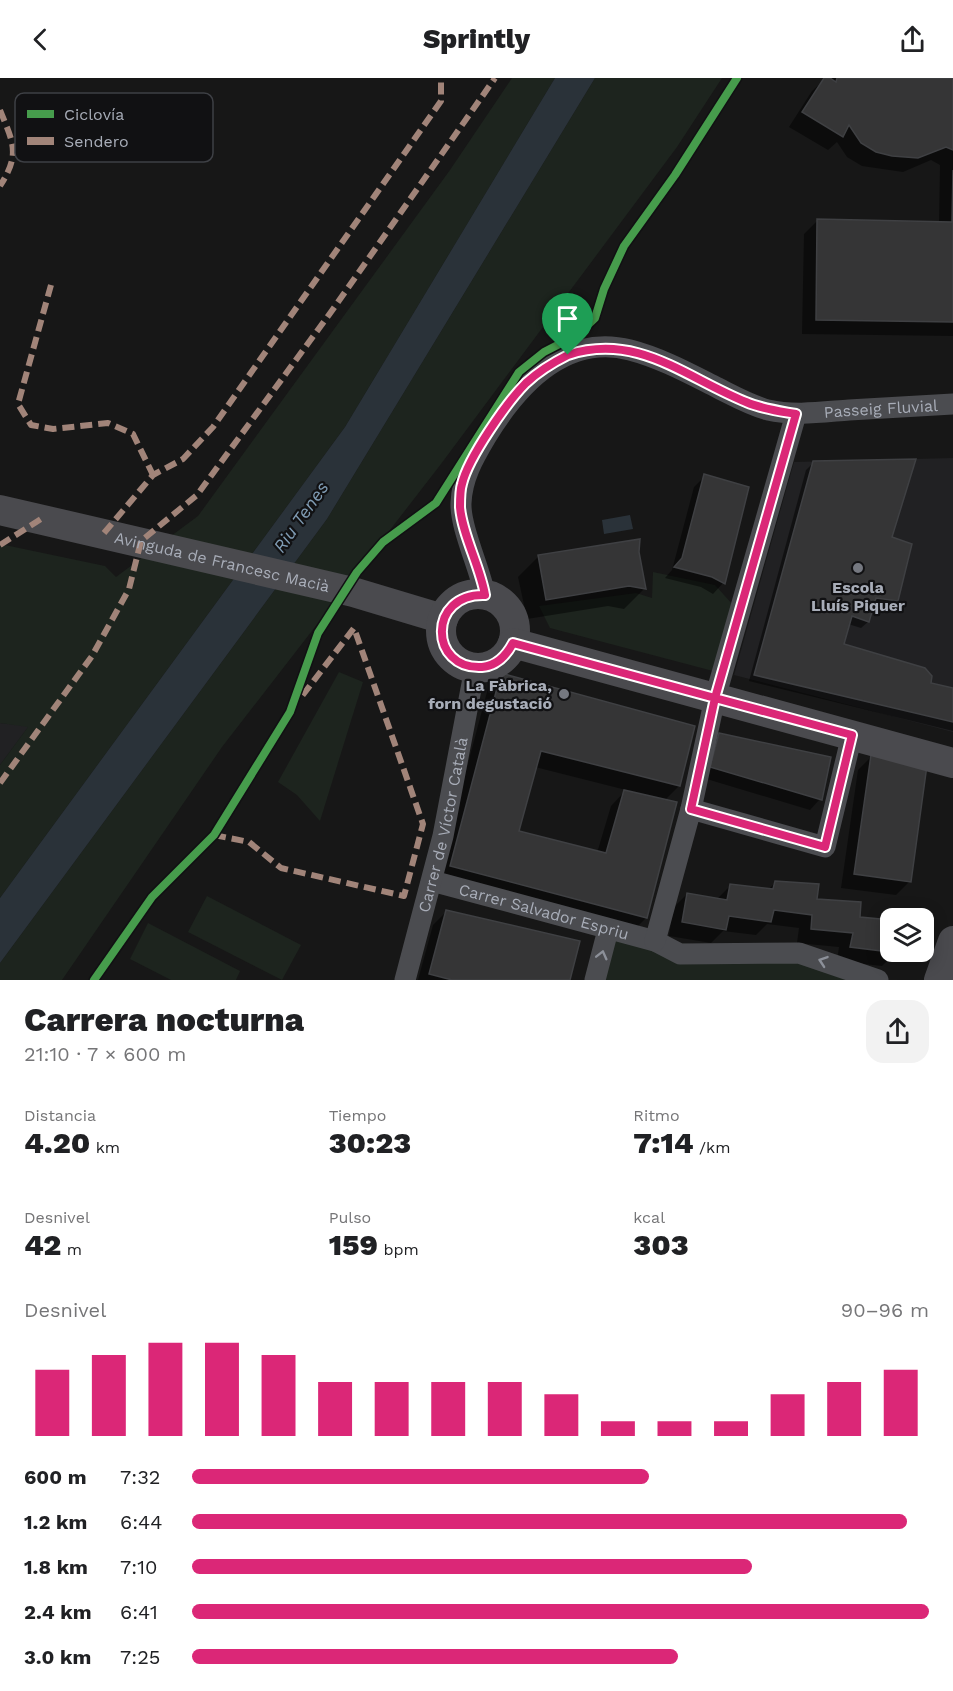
<!DOCTYPE html>
<html lang="es">
<meta charset="utf-8">
<style>
:root{--surface:#fff;--page:#f2f2f2;--text:#202124;--muted:#757577;--accent:#db2777}
body{margin:0;font-family:"Work Sans",sans-serif;background:var(--page);color:var(--text);height:100vh;display:flex;flex-direction:column;font-size:22px;white-space:nowrap}
*{box-sizing:border-box;margin:0}
p{font-size:20px;color:var(--muted)}
.icon{flex:none;width:33px;height:33px;fill:none;stroke:currentColor;stroke-width:2;stroke-linecap:round;stroke-linejoin:round}
.map{position:relative;height:902px;overflow:hidden}
.details{display:flex;flex-direction:column;background:var(--surface);flex:1}
.details>*{flex:none}
.tools{position:absolute;left:880px;top:830px;display:grid;gap:12px}
.tools a{display:grid;place-items:center;width:54px;height:54px;border-radius:12px;background:var(--surface);box-shadow:0 3px 15px #0003;font-size:30px}
.pin{position:absolute;display:grid;place-items:center;width:51px;height:51px;color:#fff;margin:-62px -26px;border-radius:50% 50% 50% 0;rotate:-45deg;box-shadow:0 0 6px #0007}
.pin .icon{rotate:45deg}
.round{display:grid;place-items:center;flex:none;width:63px;height:63px;border-radius:18px;background:var(--page)}
.summary{display:flex;align-items:center;justify-content:space-between;height:102px;padding:0 24px}
h1{font-size:33px;font-weight:800;line-height:45px}
.stats{display:grid;grid-template-columns:repeat(3,1fr);gap:9px;height:102px;padding:6px 24px}
.stats div{display:grid;align-content:center}
.stats b{font-size:30px;font-weight:800}
.stats small{font-size:16px;font-weight:400}
.stats p{font-size:16px}
.chart{height:168px;padding:12px 24px}
.chart p{display:flex;justify-content:space-between}
.chart svg{width:100%;height:108px;margin-top:6px;stroke:var(--accent);stroke-width:6}
ul{padding:0 24px;list-style:none;font-size:20px}
li{display:grid;grid-template-columns:96px 72px 1fr;align-items:center;height:45px}
li i{height:15px;border-radius:8px;background:var(--accent)}
header{display:flex;justify-content:space-between;align-items:center;height:78px;padding:0 24px;background:var(--surface);font-size:27px;font-weight:800}
.map>svg:first-child{display:block}
</style>
<header><svg class="icon" aria-label="back" viewBox="0 0 24 24"><path d="M15 5l-7 7 7 7"/></svg>Sprintly<svg class="icon" aria-label="share" viewBox="0 0 24 24"><path d="M12 15V3M7 8l5-5 5 5M5 13v7h14v-7"/></svg></header>
<div class="map">
<svg width="953" height="902" viewBox="0 0 953 902">
<rect width="100%" height="100%" fill="#171717"/>
<!-- built -->
<g fill="#212123">
<polygon points="953,380 953,654 734,597 794,384"/>
<polygon points="0,645 29,648 0,687"/>
</g>
<!-- green -->
<g fill="#1d241e">
<polygon points="512,0 555,0 345,349 0,820 0,687 28,649 0,645 0,466 105,488 116,499 198,438 450,92"/>
<polygon points="595,0 722,0 677,69 441,386 222,669 62,902 0,902 0,885 327,441"/>
<polygon points="653,494 715,507 733,527 713,593 550,550 539,528 636,515 652,520"/>
<polygon points="339,594 363,604 320,743 297,717 278,704"/>
<polygon points="207,818 301,867 282,902 188,854"/>
<polygon points="148,845 240,893 236,902 171,902 130,881"/>
<polygon points="608,852 655,863 799,875 878,902 595,902"/>
</g>
<!-- water -->
<g fill="#2a3239">
<polygon points="555,0 595,0 327,441 0,885 0,820 345,349"/>
<polygon points="630,437 633,451 604,456 602,442"/>
</g>
<!-- shadow -->
<g fill="#0007" fill-rule="evenodd">
<polygon points="826,0 953,0 953,258 802,256 804,156 818,142 939,145 940,87 931,82 903,94 862,88 847,79 837,64 828,72 789,49 812,13"/>
<polygon points="813,385 890,460 896,522 889,529 873,527 868,544 861,550 848,546 842,567 930,606 953,612 953,653 749,603 806,392"/>
<polygon points="705,398 748,410 723,505 713,516 701,509 665,500 672,492 694,409"/>
<polygon points="638,475 644,511 624,531 608,528 527,541 518,499 538,479"/>
<path d="M502 596 679 708 664 723 646 840 632 854 437 802 488 610ZM535 689 626 712 611 728 597 775 517 754Z"/>
<polygon points="720,656 820,721 810,732 700,699 709,667"/>
<polygon points="872,678 910,803 896,817 841,810 858,692"/>
<polygon points="776,804 858,840 891,843 891,873 896,874 882,888 837,883 839,869 797,865 799,850 767,846 756,857 723,853 711,865 669,858 673,830 687,816 717,821 730,808 768,812"/>
<polygon points="447,833 568,902 418,902 433,847"/>
</g>
<!-- building -->
<g fill="#353536" stroke="#3f4043" stroke-width="1.5">
<polygon points="824,0 830,0 836,4 837,0 953,0 953,72 946,69 918,80 892,78 876,74 861,65 849,47 843,59 802,34"/>
<polygon points="953,92 953,244 816,242 817,141 952,144"/>
<polygon points="916,381 892,459 912,466 898,523 876,520 869,544 852,538 844,566 925,590 932,598 931,605 953,610 953,644 754,597 813,383"/>
<polygon points="704,396 749,409 725,506 712,499 674,489 682,480"/>
<polygon points="640,461 639,474 646,511 629,508 546,522 538,477"/>
<polygon points="501,595 695,648 680,708 541,673 519,753 606,775 624,712 677,724 647,840 450,788"/>
<polygon points="719,655 831,679 822,722 710,689"/>
<polygon points="871,677 927,687 911,804 854,796"/>
<polygon points="775,803 819,806 817,821 861,824 860,839 891,842 891,873 897,873 897,875 850,869 853,855 811,851 812,837 774,832 771,844 729,838 726,852 682,844 687,815 727,822 730,806 773,811"/>
<polygon points="446,832 580,863 570,902 452,902 429,896"/>
</g>
<g fill="none" stroke-linecap="round" stroke-linejoin="round">
<!-- street -->
<g stroke="#4b4c50" stroke-width="21">
<path id="s1" d="M485 517C480 491 460 449 461 425 462 400 473 381 486 359 517 308 564 255 630 272 661 280 690 296 718 310 734 318 750 327 768 332 794 338 822 334 849 332 884 330 918 328 953 326"/>
<polyline points="691,731 715,620 796,336"/>
<path id="s2" d="M432 803 655 863 680 876 799 875 878 902"/>
<polyline points="655,863 691,731 825,769 852,657"/>
<path id="s3" d="M405 902 443 758 475 590"/>
<polyline points="595,902 608,852"/>
</g>
<!-- secondary -->
<g stroke="#4a4a4e" stroke-width="30">
<path id="s4" d="M0 432 353 514 443 541"/>
<circle cx="478" cy="553" r="37"/>
<polyline points="513,565 953,685"/>
<polyline points="939,902 953,863"/>
</g>
<!-- quiet -->
<g stroke="#a18479" stroke-width="6" stroke-dasharray="12 6" stroke-linecap="butt">
<path d="M0 32C13 65 21 75 0 108"/>
<polyline points="51,207 18,326 31,347 53,351 108,345 133,356 153,397"/>
<polyline points="104,455 153,397 183,381 213,349 441,23 441,0"/>
<polyline points="0,467 41,441"/>
<polyline points="0,705 92,578 129,511 141,463 197,417 331,234 495,0"/>
<polyline points="691,731 715,620 796,336"/>
<polyline points="214,757 249,764 281,790 404,818 423,746 354,550 299,622"/>
</g>
<!-- cycleway casing -->
<g stroke="#111113" stroke-width="11">
<polyline id="cycleway" points="94,902 152,819 214,757 290,634 318,555 357,494 383,464 436,425 519,294 544,274 577,257 595,240 604,211 624,168 675,97 737,0"/>
</g>
<!-- cycleway -->
<use href="#cycleway" stroke="#469c4c" stroke-width="8"/>
</g>
<!-- one-way arrows -->
<defs><path id="oneway-chevron" d="M-2-3.5L2.5 0L-2 3.5" fill="none" stroke-width="1.6" stroke-linecap="round" stroke-linejoin="round" transform="scale(1.5)"/></defs>
<g stroke="#8c9099">
<use href="#oneway-chevron" transform="translate(602 877) rotate(-76)"/>
<use href="#oneway-chevron" transform="translate(823 883) rotate(-161)"/>
</g>
<g fill="none" stroke-linecap="round" stroke-linejoin="round">
<!-- route casing -->
<g stroke="#fff" stroke-width="12">
<path id="route" d="M568 277C552 285 539 293 526 305 507 324 468 380 462 406 460 412 460 422 460 429 462 456 480 488 485 517 427 515 429 592 482 589 497 588 506 578 513 565L715 620 691 731 825 769 852 657 715 620 796 336C779 333 762 331 746 324 686 300 637 254 568 277"/>
</g>
<!-- route -->
<use href="#route" stroke="#db2777" stroke-width="8"/>
</g>
<!-- markers -->
<g fill="#757880" stroke="#111113" stroke-width="2">
<circle cx="858" cy="490" r="6"/>
<circle cx="564" cy="616" r="6"/>
</g>
<g text-anchor="middle" stroke-width="4.5" stroke-linejoin="round" paint-order="stroke">
<!-- street labels -->
<g font-size="16" fill="#a8adb8" stroke="#111113">
<text dy="6" stroke="none"><textPath href="#s1" startOffset="612">Passeig Fluvial</textPath></text>
<text dy="6" stroke="none"><textPath href="#s4" startOffset="228">Avinguda de Francesc Macià</textPath></text>
<text dy="6" stroke="none"><textPath href="#s3" startOffset="160">Carrer de Víctor Català</textPath></text>
<text dy="6" stroke="none"><textPath href="#s2" startOffset="116">Carrer Salvador Espriu</textPath></text>
</g>
<!-- poi labels -->
<g font-size="16" font-weight="bold" fill="#a8adb8" stroke="#111113">
<text x="858" y="515">Escola<tspan x="858" dy="18">Lluís Piquer</tspan></text>
<text x="552" y="613" text-anchor="end">La Fàbrica,<tspan x="552" dy="18">forn degustació</tspan></text>
</g>
<!-- water labels -->
<g font-size="18" font-style="italic" fill="#7f9bb3" stroke="#111113">
<text transform="translate(301 439) rotate(-55)" y="6">Riu Tenes</text>
</g>
</g>
<!-- legend -->
<rect x="15" y="15" width="198" height="69" rx="9" fill="#111113" stroke="#3e4045" stroke-width="1.5"/>
<rect x="27" y="32" width="27" height="8" fill="#469c4c"/>
<rect x="27" y="59" width="27" height="8" fill="#a18479"/>
<g font-size="16" fill="#a8adb8">
<text x="64" y="42">Ciclovía</text>
<text x="64" y="69">Sendero</text>
</g>
</svg>
<div class="tools">
<a><svg class="icon" aria-label="layers" viewBox="0 0 24 24"><path d="M12 4l9 5-9 5-9-5zM3 14l9 5 9-5"/></svg></a>
</div>
<div class="pin" style="left:568px;top:277px;background:#1e9e55"><svg class="icon" aria-label="arrive" viewBox="0 0 24 24"><path d="M6 21V4h12l-3 4 3 4H6"/></svg></div>
</div>
<section class="details">
<div class="summary"><div><h1>Carrera nocturna</h1><p>21:10 · 7 × 600 m</p></div><a class="round"><svg class="icon" aria-label="share" viewBox="0 0 24 24"><path d="M12 15V3M7 8l5-5 5 5M5 13v7h14v-7"/></svg></a></div>
<div class="stats">
<div><p>Distancia</p><b>4.20<small> km</small></b></div>
<div><p>Tiempo</p><b>30:23</b></div>
<div><p>Ritmo</p><b>7:14<small> /km</small></b></div>
</div>
<div class="stats">
<div><p>Desnivel</p><b>42<small> m</small></b></div>
<div><p>Pulso</p><b>159<small> bpm</small></b></div>
<div><p>kcal</p><b>303</b></div>
</div>
<div class="chart"><p><span>Desnivel</span>90–96 m</p>
<svg viewBox="0 0 160 44" preserveAspectRatio="none"><path d="M5 44V17M15 44V11M25 44V6M35 44V6M45 44V11M55 44V22M65 44V22M75 44V22M85 44V22M95 44V27M105 44V38M115 44V38M125 44V38M135 44V27M145 44V22M155 44V17"/></svg>
</div>
<ul>
<li><b>600 m</b>7:32<i style="width:62%"></i></li>
<li><b>1.2 km</b>6:44<i style="width:97%"></i></li>
<li><b>1.8 km</b>7:10<i style="width:76%"></i></li>
<li><b>2.4 km</b>6:41<i style="width:100%"></i></li>
<li><b>3.0 km</b>7:25<i style="width:66%"></i></li>
</ul>
</section>
